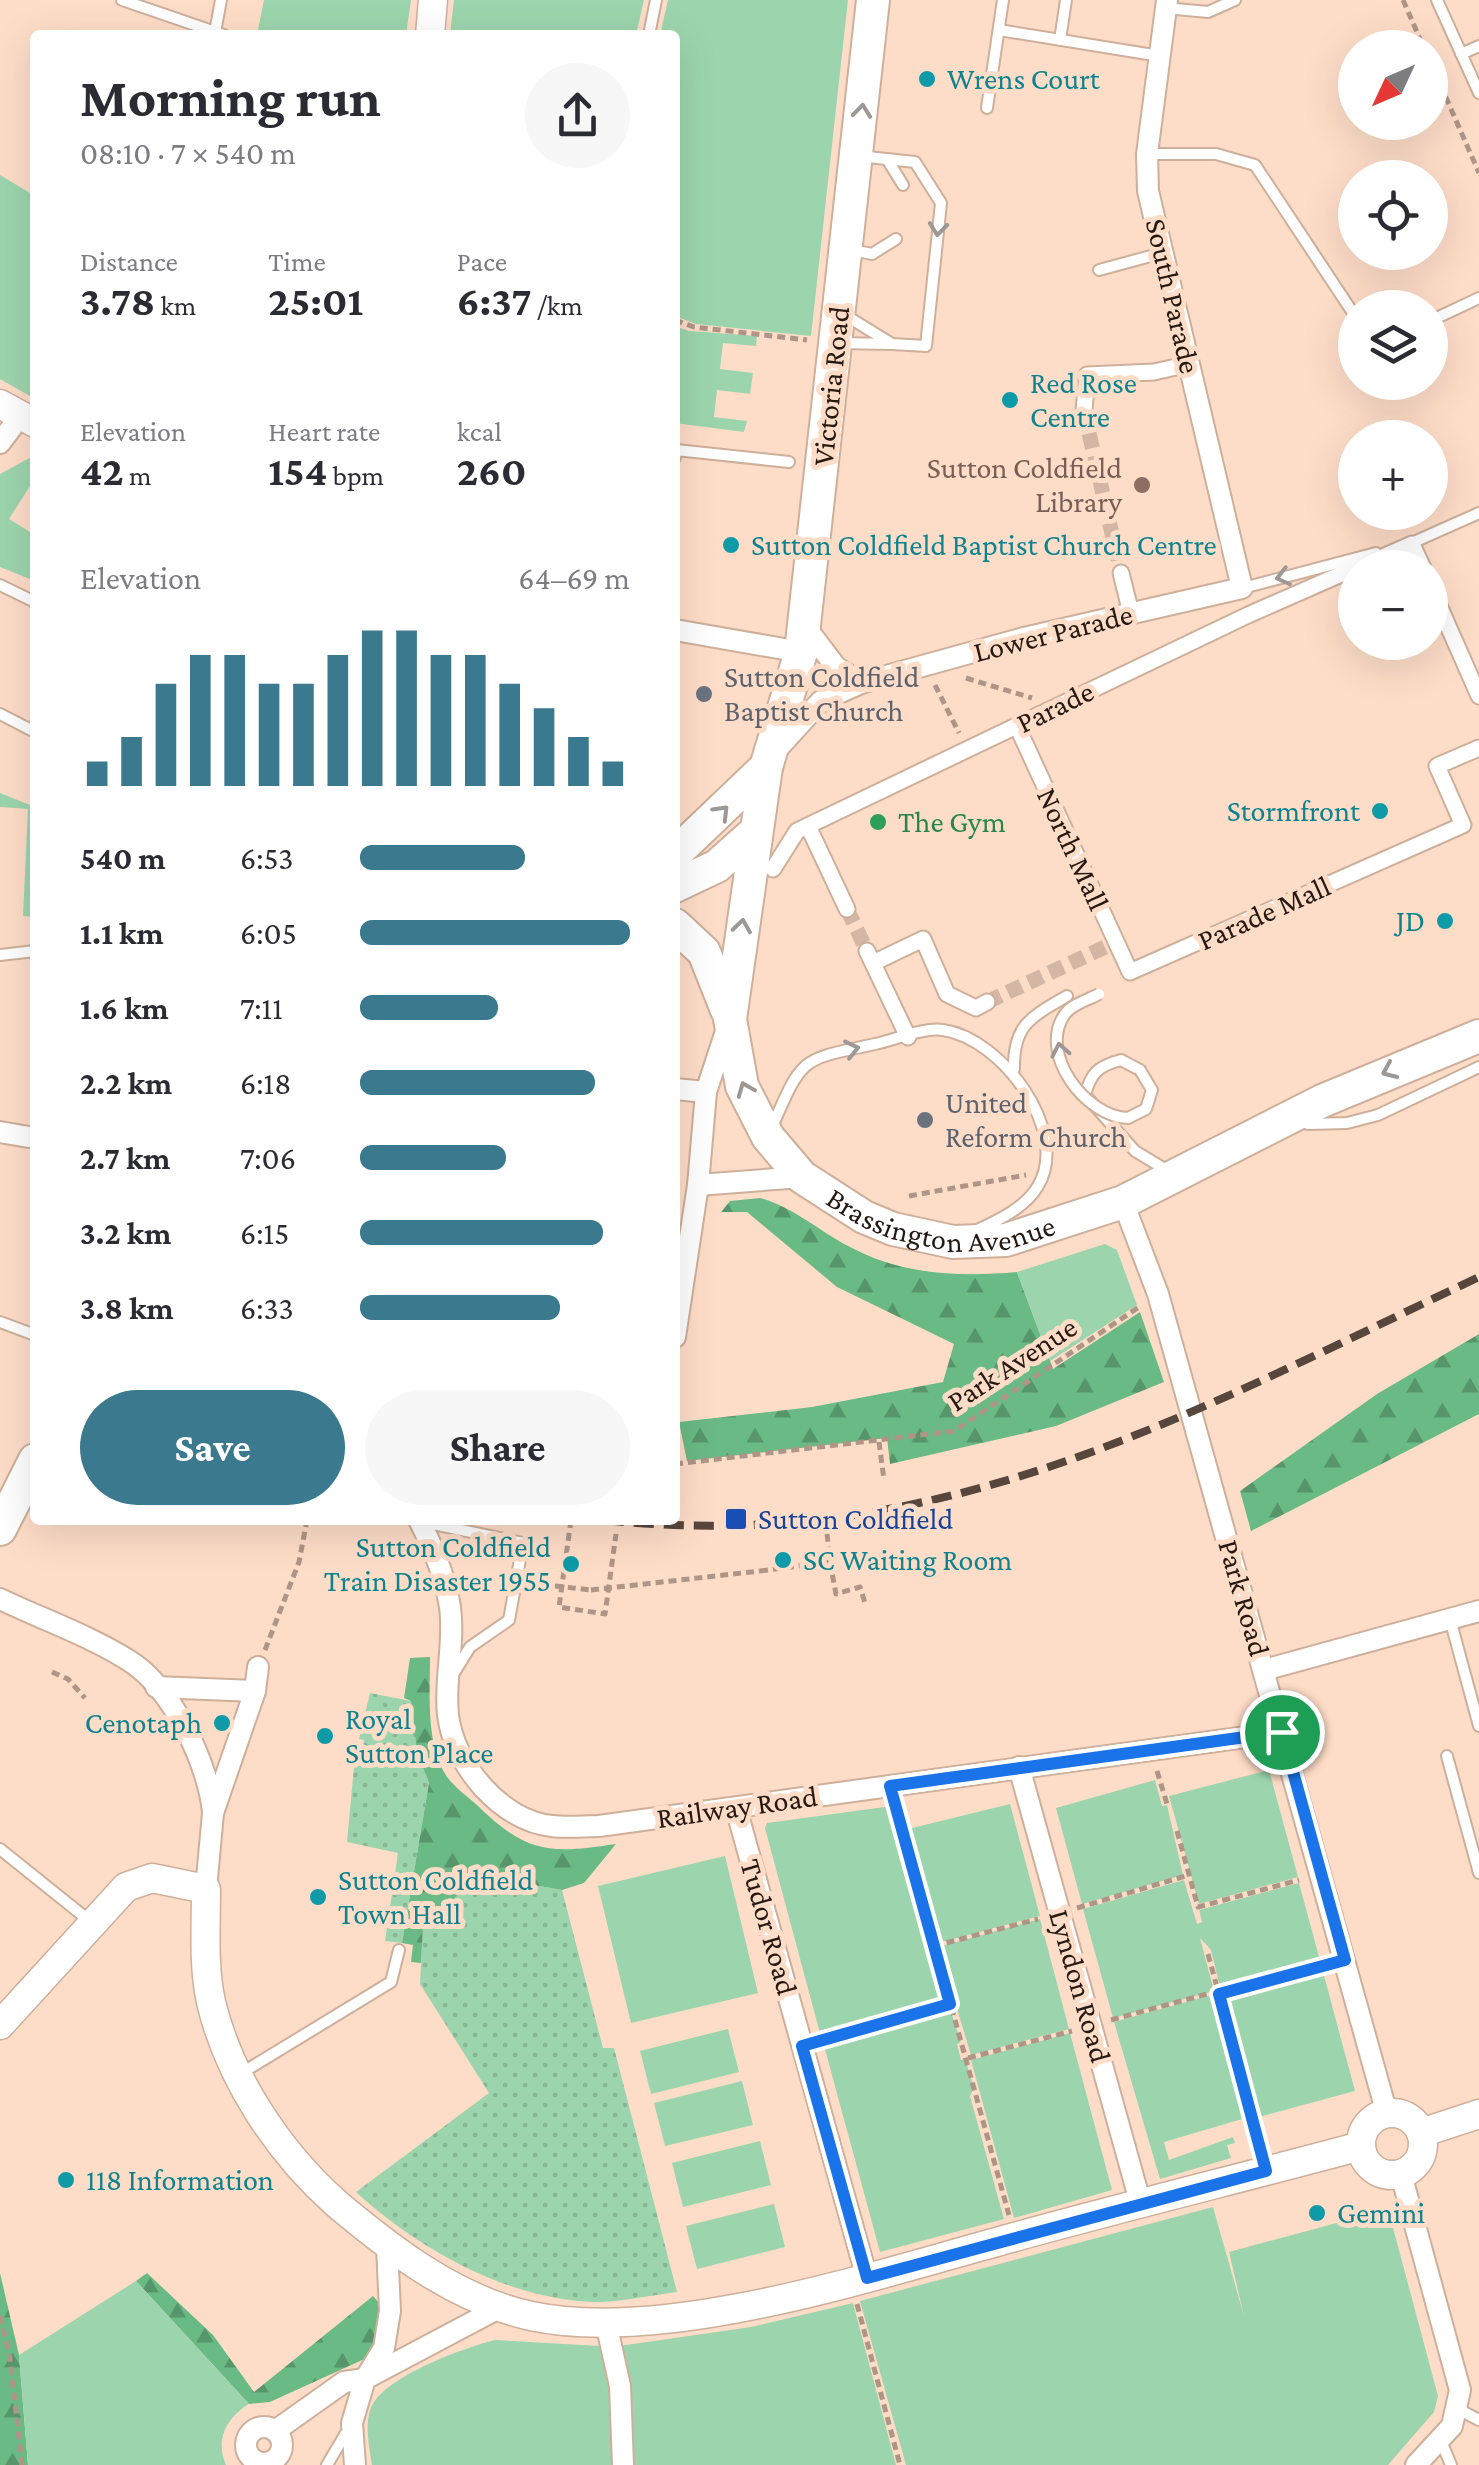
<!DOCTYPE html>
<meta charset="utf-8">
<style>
:root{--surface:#fff;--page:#f7f7f7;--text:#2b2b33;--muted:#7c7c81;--accent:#3a798e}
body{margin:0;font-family:"Crimson Pro",serif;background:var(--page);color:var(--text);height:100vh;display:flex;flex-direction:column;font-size:38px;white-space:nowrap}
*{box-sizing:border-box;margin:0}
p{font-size:32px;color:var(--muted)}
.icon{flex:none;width:55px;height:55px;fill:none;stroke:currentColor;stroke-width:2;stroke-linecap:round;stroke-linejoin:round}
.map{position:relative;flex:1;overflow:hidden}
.side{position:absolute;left:30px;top:30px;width:650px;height:1495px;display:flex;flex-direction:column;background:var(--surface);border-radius:10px;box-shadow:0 10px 40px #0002}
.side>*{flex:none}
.needle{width:65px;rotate:226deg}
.buttons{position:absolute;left:1338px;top:30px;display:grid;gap:20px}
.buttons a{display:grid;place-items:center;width:110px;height:110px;border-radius:50%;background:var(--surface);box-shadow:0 10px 40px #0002;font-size:50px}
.pin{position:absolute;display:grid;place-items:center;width:85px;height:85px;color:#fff;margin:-42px;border:5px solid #fff;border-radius:50%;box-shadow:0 2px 10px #0007}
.round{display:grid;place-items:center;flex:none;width:105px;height:105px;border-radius:52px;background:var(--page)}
.headline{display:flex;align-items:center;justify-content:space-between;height:170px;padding:0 50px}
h1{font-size:55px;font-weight:700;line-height:75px}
.stats{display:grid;grid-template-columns:repeat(3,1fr);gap:15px;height:170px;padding:10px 50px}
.stats div{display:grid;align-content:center}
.stats b{font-size:42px;font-weight:700}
.stats small{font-size:28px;font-weight:400}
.stats p{font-size:28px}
.chart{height:280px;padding:20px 50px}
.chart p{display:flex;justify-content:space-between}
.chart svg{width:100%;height:180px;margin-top:10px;stroke:var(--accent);stroke-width:6}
.primary-button{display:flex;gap:20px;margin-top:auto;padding:20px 50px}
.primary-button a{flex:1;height:115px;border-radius:60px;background:var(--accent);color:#fff;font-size:40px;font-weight:700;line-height:115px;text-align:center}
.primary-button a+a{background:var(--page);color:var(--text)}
ul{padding:0 50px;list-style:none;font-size:32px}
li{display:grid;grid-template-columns:160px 120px 1fr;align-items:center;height:75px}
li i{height:25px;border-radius:12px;background:var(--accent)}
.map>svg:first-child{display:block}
</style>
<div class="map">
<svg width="1479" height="2465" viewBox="0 0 1479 2465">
<defs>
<pattern id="grass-dots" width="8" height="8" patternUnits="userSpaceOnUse" patternTransform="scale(2.5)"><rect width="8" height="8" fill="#9cd5ad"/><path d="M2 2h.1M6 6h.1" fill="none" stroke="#86b694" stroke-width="1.8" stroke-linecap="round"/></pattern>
<pattern id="forest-firs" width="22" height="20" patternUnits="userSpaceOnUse" patternTransform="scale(2.5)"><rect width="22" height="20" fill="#6aba85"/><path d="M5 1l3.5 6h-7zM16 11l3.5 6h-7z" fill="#57966b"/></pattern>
</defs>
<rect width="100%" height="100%" fill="#feddc8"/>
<!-- grass -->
<g fill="url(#grass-dots)">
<polygon points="370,1693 411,1701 417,1753 429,1783 402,1943 385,1941 398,1853 347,1842 355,1756 362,1756 364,1740 359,1739"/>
<path d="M517 1882 562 1890 603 2048H614L677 2292C652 2295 625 2301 600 2302 512 2302 419 2250 356 2192L489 2093 420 1984 423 1926 458 1895Z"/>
</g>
<!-- forest -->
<g fill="url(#forest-firs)">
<path d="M760 1198C796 1208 822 1234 856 1250 906 1275 963 1277 1017 1272L1053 1369 1140 1312 1164 1382 1056 1426 890 1464 887 1438 687 1461 679 1422 812 1407 943 1382 954 1344 837 1287 747 1212H721L730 1201Z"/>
<polygon points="1479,1334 1479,1414 1251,1531 1240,1491 1377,1394"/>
<path d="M430 1657C430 1693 426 1740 444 1772 450 1784 467 1796 477 1805 527 1854 550 1854 616 1844L584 1883 562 1890 517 1882 458 1895 423 1926 421 1963 411 1962 413 1945 402 1943 429 1783 417 1753 411 1701 404 1698 410 1658Z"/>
<polygon points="0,2273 19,2355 28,2465 0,2465"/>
<polygon points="147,2273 213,2335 254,2392 373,2296 380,2304 371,2356 270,2402 249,2404 136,2281"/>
</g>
<!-- garden -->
<g fill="#9cd5ad">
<polygon points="264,0 411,0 406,35 257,35"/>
<polygon points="454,0 644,0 636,35 450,35"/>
<polygon points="668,0 848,0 811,336 696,324 675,316 675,35 660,35"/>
<polygon points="0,175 35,196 35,399 0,379"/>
<polygon points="675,326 689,331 757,336 756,346 723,343 720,369 753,373 750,394 717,390 714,417 747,421 744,432 675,423"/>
<polygon points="35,455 35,478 9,519 35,535 35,577 30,579 0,567 0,474"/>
<polygon points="0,793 35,807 35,917 23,916 28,809 0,807"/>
<polygon points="1105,1244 1117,1250 1137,1305 1050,1361 1017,1272"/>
<polygon points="1269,1770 1298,1877 1199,1904 1169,1796"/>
<polygon points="1155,1780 1162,1806 1167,1805 1183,1875 1082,1904 1056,1808"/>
<polygon points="1010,1804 1040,1916 938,1943 908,1829"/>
<polygon points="892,1806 947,2002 821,2037 765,1828 767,1823"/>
<polygon points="725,1856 758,1993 631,2023 598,1886"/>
<polygon points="1184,1880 1197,1924 1202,1922 1199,1910 1299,1883 1321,1964 1221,1991 1211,1950 1200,1938 1214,1991 1113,2018 1083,1909"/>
<polygon points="1040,1919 1069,2029 971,2055 938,1947"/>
<polygon points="1322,1968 1355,2091 1259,2117 1223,1995"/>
<polygon points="1215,1994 1249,2117 1164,2142 1169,2160 1233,2137 1235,2143 1227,2145 1231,2158 1160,2179 1114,2022"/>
<polygon points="949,2006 961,2042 957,2044 961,2060 965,2059 974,2088 970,2096 1004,2219 880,2252 823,2042"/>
<polygon points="728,2029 739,2072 651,2094 640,2051"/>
<polygon points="1070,2033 1112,2190 1014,2218 971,2060"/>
<polygon points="742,2081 753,2125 665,2146 654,2103"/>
<polygon points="760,2141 771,2185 683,2207 672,2163"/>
<polygon points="774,2204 785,2247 697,2269 686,2226"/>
<polygon points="1213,2207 1244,2316 1229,2252 1388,2209 1438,2396 1434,2412 1388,2465 906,2465 860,2301"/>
<path d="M136 2281 249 2404C226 2418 215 2440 226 2465H28L19 2355Z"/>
<polygon points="853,2303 896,2465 632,2465 633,2410 619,2346 751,2327"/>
<path d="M495 2340 599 2346 611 2383 614 2465H372C369 2446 363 2419 374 2402 393 2374 463 2348 495 2340Z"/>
</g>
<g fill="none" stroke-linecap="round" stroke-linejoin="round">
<!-- pedestrian-tunnel -->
<g stroke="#d3b6a4" stroke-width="15" stroke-dasharray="15 8" stroke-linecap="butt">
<polyline points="1084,411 1121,573"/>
<polyline points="847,909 867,951"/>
<polyline points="987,1002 1116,942"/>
</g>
<!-- service casing -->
<g stroke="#ceaf9a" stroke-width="14">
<g id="service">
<polyline points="122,0 224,35"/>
<polyline points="1437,0 1479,93"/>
<polyline points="1165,8 1208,12 1235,0"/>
<polyline points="999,30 1160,56"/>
<polyline points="215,32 221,0"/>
<polyline points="649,35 656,0"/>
<polyline points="1060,40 1066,0"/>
<polyline points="1461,54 1479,46"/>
<polyline points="987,108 1003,0"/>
<polyline points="1147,154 1216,154 1255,165 1355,316"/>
<polyline points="887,159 903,185"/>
<polyline points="852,250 872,254 896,239"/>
<polyline points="1099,270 1162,253"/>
<polyline points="845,315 892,344 926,346 941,203 915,162 858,156"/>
<polyline points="1430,321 1479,298"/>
<polyline points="838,343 891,344"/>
<polyline points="675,458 676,450 789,462"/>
<polyline points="1407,545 1479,513"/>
<polyline points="0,585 35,602"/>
<polyline points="1243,588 1376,553"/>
<polyline points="0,714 35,732"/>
<polyline points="0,955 35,951"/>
<path d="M1014 1069C1013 1025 1031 1017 1067 996"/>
<path d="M1140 1070 1121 1060C1098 1066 1091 1073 1085 1095L1135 1151 1168 1171"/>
<polyline points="1308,1124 1347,1123 1378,1115 1479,1067"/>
<path d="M772 1127C803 1056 800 1060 875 1044 894 1040 924 1027 943 1030 1001 1038 1071 1131 1038 1186 1026 1207 999 1220 977 1230"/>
<polyline points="0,1322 35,1335"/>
<polyline points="419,1521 523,1543 509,1620 470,1647 454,1673"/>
<polyline points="1450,1619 1479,1726"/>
<polyline points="1447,1756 1479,1873"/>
<polyline points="0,1849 91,1922"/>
<polyline points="240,2074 391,1982 399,1950"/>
<polyline points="1458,2409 1479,2420"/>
<polyline points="1441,2441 1451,2465"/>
<polyline points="327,2465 349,2428"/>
</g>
</g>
<!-- pedestrian casing -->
<g stroke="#ceaf9a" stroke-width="19">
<g id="pedestrian">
<polyline points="1084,411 1087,375 1154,372 1189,364"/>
<polyline points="1357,568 1412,544 1423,568"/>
<polyline points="1121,573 1131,613"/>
<polyline points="1430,585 1479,696"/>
<polyline points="1017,726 1130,972 1463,825 1437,766 1479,748"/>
<polyline points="808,826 847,909"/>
<polyline points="773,869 797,831 1248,615 1355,568"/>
<polyline points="867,951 908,1037"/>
<polyline points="873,963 923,939 947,994 976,1008 987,1002"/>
</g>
</g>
<!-- minor casing -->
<g stroke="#ceaf9a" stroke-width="24">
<g id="minor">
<polyline points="0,443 21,415"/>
<polyline points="804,625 836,667 861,683"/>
<polyline points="675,630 801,652"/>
<polyline points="780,746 821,701 861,683 1024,638 1242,588 1148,191 1147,154 1167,0"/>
<polyline points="675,1089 706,1092"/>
<polyline points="0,1132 35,1138"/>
<polyline points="698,1185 802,1177"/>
<polyline points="1123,1202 1158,1294 1387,2114"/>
<polyline points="675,1337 698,1185 706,1092 728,1025"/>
<path d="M419 1520C433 1547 445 1576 450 1607 455 1644 444 1679 448 1715 454 1765 501 1821 552 1826 567 1828 584 1826 599 1826L1282 1732"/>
<path d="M0 1599C42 1619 88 1635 128 1660 171 1686 209 1764 213 1813"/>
<polyline points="1264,1670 1479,1611"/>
<polyline points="156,1687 255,1691 213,1813 206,1889"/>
<polyline points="255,1691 258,1667"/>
<polyline points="1019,1767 1141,2205"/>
<polyline points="736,1808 867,2278"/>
<polyline points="1401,2174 1460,2390 1452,2426 1416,2465"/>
<polyline points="606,2323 620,2386 623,2465"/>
<circle cx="264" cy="2445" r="18"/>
<polyline points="275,2431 344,2382 365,2379 499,2308"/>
<polyline points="355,2465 352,2423 365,2379 384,2348 390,2311 387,2246"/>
</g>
</g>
<!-- tertiary casing -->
<g stroke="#ceaf9a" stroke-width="31">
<g id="tertiary">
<polyline points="430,35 433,0"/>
<polyline points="0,404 35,423"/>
<path d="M0 2025 126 1887 152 1878 206 1889C206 1926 203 1966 211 2002 229 2078 279 2153 337 2204 394 2252 457 2300 531 2316 666 2345 878 2274 1011 2238 1127 2206 1245 2177 1361 2146"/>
<circle cx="1392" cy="2144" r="31"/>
<polyline points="1421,2133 1479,2114"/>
</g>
</g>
<!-- primary casing -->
<g stroke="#ceaf9a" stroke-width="36">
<g id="primary">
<path id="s1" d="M873 0 801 652 766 767 730 1019 742 1086 768 1137 802 1177 864 1217 893 1229 953 1242 1006 1240 1123 1202 1322 1101 1479 1036"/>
<polyline points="675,854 766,767"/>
<polyline points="675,886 717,866 754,833"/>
<polyline points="675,925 704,952 727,1010"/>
<polyline points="0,1529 35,1460"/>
</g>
</g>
<!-- path -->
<g stroke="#af9586" stroke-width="5" stroke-dasharray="8 5" stroke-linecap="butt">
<polyline points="1403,0 1424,48"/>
<polyline points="1430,61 1479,173"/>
<polyline points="675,320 694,327 807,340"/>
<polyline points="966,678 1032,698"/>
<polyline points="935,685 959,733"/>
<polyline points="909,1196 1026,1175"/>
<polyline points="879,1442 884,1480"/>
<polyline points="675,1464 954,1431 1139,1307"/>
<polyline points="571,1520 559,1607 605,1614 616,1534"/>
<polyline points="830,1562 836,1594 860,1587 865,1603"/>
<polyline points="760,1571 830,1562 827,1533"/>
<polyline points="529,1583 591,1590"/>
<polyline points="265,1650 299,1562 307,1520"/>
<polyline points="52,1672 68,1679 85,1698"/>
<polyline points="1157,1771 1167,1804"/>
<polyline points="896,1807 1009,2215"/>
<polyline points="1177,1831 1198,1907 1299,1880"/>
<polyline points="1077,1908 1189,1875"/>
<polyline points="934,1946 1038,1919"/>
<polyline points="1208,1954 1261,2149"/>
<polyline points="1219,1994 1322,1966"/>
<polyline points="1111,2020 1218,1991"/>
<polyline points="820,2041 950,2004"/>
<polyline points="968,2058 1072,2031"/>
<polyline points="857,2304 900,2465"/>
<polyline points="0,2316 10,2358 22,2465"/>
</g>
<!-- service -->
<use href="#service" stroke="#fff" stroke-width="10"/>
<!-- pedestrian -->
<use href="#pedestrian" stroke="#fff" stroke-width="15"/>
<!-- minor -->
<use href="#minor" stroke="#fff" stroke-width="20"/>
<!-- tertiary -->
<use href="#tertiary" stroke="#fff" stroke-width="28"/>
<!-- primary -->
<use href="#primary" stroke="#fff" stroke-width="32"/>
<!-- rail -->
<path stroke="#57463c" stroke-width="8" stroke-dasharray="20 10" stroke-linecap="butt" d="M604 1520C941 1556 1187 1415 1479 1277"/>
<!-- service-bridge casing -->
<g stroke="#ceaf9a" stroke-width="14" stroke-linecap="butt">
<path id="service-bridge" d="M1099 994C1088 1000 1072 1004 1065 1014 1037 1053 1086 1117 1128 1118L1146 1109 1152 1090 1140 1070"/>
</g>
<!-- path-bridge -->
<polyline stroke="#af9586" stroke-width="5" stroke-dasharray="8 5" stroke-linecap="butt" points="591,1590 760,1571"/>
<!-- service-bridge -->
<use href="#service-bridge" stroke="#fff" stroke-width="10"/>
</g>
<!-- one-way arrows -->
<defs><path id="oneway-chevron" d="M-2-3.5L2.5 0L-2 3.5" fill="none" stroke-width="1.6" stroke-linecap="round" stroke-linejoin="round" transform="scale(2.5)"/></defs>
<g stroke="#9d9894">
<use href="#oneway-chevron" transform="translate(862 111) rotate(-84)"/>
<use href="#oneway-chevron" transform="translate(938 229) rotate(96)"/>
<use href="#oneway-chevron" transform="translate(1283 577) rotate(166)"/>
<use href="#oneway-chevron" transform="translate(722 812) rotate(-46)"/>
<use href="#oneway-chevron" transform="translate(742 926) rotate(-82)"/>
<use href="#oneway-chevron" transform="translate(852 1049) rotate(-13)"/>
<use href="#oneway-chevron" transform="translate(1060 1050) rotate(-101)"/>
<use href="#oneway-chevron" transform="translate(1389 1071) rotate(156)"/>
<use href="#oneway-chevron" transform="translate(745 1089) rotate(-112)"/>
</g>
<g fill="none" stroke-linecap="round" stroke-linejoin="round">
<!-- route casing -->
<g stroke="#fff" stroke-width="20">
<polygon id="route" points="1282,1732 1345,1960 1219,1994 1266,2171 867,2278 802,2046 950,2004 890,1786"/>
</g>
<!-- route -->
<use href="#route" stroke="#1a73e8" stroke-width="12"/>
</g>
<!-- markers -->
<g fill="#0f9aa8" stroke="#feddc8" stroke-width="4">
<circle cx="927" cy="79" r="10"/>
<circle cx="1010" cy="400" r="10"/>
<circle cx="731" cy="545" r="10"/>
<circle cx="1380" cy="811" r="10"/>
<circle cx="1445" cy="921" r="10"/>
<circle cx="783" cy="1560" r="10"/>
<circle cx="571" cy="1564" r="10"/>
<circle cx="222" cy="1723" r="10"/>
<circle cx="325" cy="1736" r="10"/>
<circle cx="318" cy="1897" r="10"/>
<circle cx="66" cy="2180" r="10"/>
<circle cx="1317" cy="2213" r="10"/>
</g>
<circle fill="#8d6e63" stroke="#feddc8" stroke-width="4" cx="1142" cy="485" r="10"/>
<g fill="#6b7280" stroke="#feddc8" stroke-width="4">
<circle cx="704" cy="694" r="10"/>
<circle cx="925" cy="1120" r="10"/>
</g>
<circle fill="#2e9e5b" stroke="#feddc8" stroke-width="4" cx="878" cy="822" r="10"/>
<rect fill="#1a4fb4" stroke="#feddc8" stroke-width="4" x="724" y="1507" width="24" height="24" rx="5"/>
<g text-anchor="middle" stroke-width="10" stroke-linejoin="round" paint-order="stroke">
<!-- culture labels -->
<g font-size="30" fill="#0d838f" stroke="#feddc8" text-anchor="start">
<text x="947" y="89">Wrens Court</text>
<text x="1030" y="393">Red Rose<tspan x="1030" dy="34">Centre</tspan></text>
<text x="751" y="555">Sutton Coldfield Baptist Church Centre</text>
<text x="1360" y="821" text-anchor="end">Stormfront</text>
<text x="1425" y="931" text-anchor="end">JD</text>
<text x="551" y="1557" text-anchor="end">Sutton Coldfield<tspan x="551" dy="34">Train Disaster 1955</tspan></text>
<text x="803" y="1570">SC Waiting Room</text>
<text x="345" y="1729">Royal<tspan x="345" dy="34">Sutton Place</tspan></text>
<text x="202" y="1733" text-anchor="end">Cenotaph</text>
<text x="338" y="1890">Sutton Coldfield<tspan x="338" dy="34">Town Hall</tspan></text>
<text x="86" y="2190">118 Information</text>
<text x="1337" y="2223">Gemini</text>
</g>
<!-- street labels -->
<g font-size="30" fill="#251912" stroke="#feddc8">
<text transform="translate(1173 296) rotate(77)" y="10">South Parade</text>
<text transform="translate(831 386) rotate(-84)" y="10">Victoria Road</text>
<text transform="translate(1053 633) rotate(-14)" y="10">Lower Parade</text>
<text transform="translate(1055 707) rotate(-26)" y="10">Parade</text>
<text transform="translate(1073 849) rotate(65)" y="10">North Mall</text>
<text transform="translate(1264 913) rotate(-24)" y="10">Parade Mall</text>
<text dy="10" stroke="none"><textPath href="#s1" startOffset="1360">Brassington Avenue</textPath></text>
<text transform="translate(1012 1364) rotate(-33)" y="10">Park Avenue</text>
<text transform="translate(1244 1598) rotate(74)" y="10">Park Road</text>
<text transform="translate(737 1807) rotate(-8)" y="10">Railway Road</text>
<text transform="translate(769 1927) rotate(74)" y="10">Tudor Road</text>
<text transform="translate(1080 1986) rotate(74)" y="10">Lyndon Road</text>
</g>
<!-- education labels -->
<g font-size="30" fill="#785e54" stroke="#feddc8" text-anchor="end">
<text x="1122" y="478">Sutton Coldfield<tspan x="1122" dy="34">Library</tspan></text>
</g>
<!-- worship labels -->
<g font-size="30" fill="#5b616d" stroke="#feddc8" text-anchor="start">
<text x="724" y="687">Sutton Coldfield<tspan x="724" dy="34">Baptist Church</tspan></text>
<text x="945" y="1113">United<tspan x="945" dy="34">Reform Church</tspan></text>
</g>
<!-- leisure labels -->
<g font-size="30" fill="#27864d" stroke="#feddc8" text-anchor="start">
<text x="898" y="832">The Gym</text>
</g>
<!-- transit labels -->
<g font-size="30" fill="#164399" stroke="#feddc8" text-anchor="start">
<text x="758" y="1529">Sutton Coldfield</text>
</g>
</g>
</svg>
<div class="buttons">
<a><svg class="needle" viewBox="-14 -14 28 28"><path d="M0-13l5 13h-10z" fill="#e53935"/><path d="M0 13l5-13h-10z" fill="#7c7c81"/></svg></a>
<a><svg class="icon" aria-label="locate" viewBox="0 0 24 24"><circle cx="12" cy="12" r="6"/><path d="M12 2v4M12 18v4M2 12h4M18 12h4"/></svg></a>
<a><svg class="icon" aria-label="layers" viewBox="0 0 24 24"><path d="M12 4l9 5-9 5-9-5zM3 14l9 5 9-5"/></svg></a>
<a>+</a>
<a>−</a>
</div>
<div class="pin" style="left:1282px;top:1732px;background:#1e9e55"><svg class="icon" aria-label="arrive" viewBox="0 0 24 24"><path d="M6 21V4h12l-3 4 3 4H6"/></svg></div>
<section class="side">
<div class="headline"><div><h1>Morning run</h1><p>08:10 · 7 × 540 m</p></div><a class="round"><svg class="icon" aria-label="share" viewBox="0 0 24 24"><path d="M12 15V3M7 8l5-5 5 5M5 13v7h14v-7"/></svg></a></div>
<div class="stats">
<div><p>Distance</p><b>3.78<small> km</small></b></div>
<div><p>Time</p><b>25:01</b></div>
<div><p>Pace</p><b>6:37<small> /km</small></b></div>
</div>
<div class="stats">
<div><p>Elevation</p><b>42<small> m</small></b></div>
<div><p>Heart rate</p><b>154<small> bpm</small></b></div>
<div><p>kcal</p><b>260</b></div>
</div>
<div class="chart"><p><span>Elevation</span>64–69 m</p>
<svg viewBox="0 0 160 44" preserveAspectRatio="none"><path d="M5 44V38M15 44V32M25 44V19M35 44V12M45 44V12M55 44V19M65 44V19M75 44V12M85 44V6M95 44V6M105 44V12M115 44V12M125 44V19M135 44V25M145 44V32M155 44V38"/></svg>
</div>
<ul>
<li><b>540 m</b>6:53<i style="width:61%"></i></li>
<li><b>1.1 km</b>6:05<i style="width:100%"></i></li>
<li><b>1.6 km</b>7:11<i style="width:51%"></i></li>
<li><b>2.2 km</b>6:18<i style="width:87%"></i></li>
<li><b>2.7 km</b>7:06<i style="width:54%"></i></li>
<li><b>3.2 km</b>6:15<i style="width:90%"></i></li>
<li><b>3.8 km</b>6:33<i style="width:74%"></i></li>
</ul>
<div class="primary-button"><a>Save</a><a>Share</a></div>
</section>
</div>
